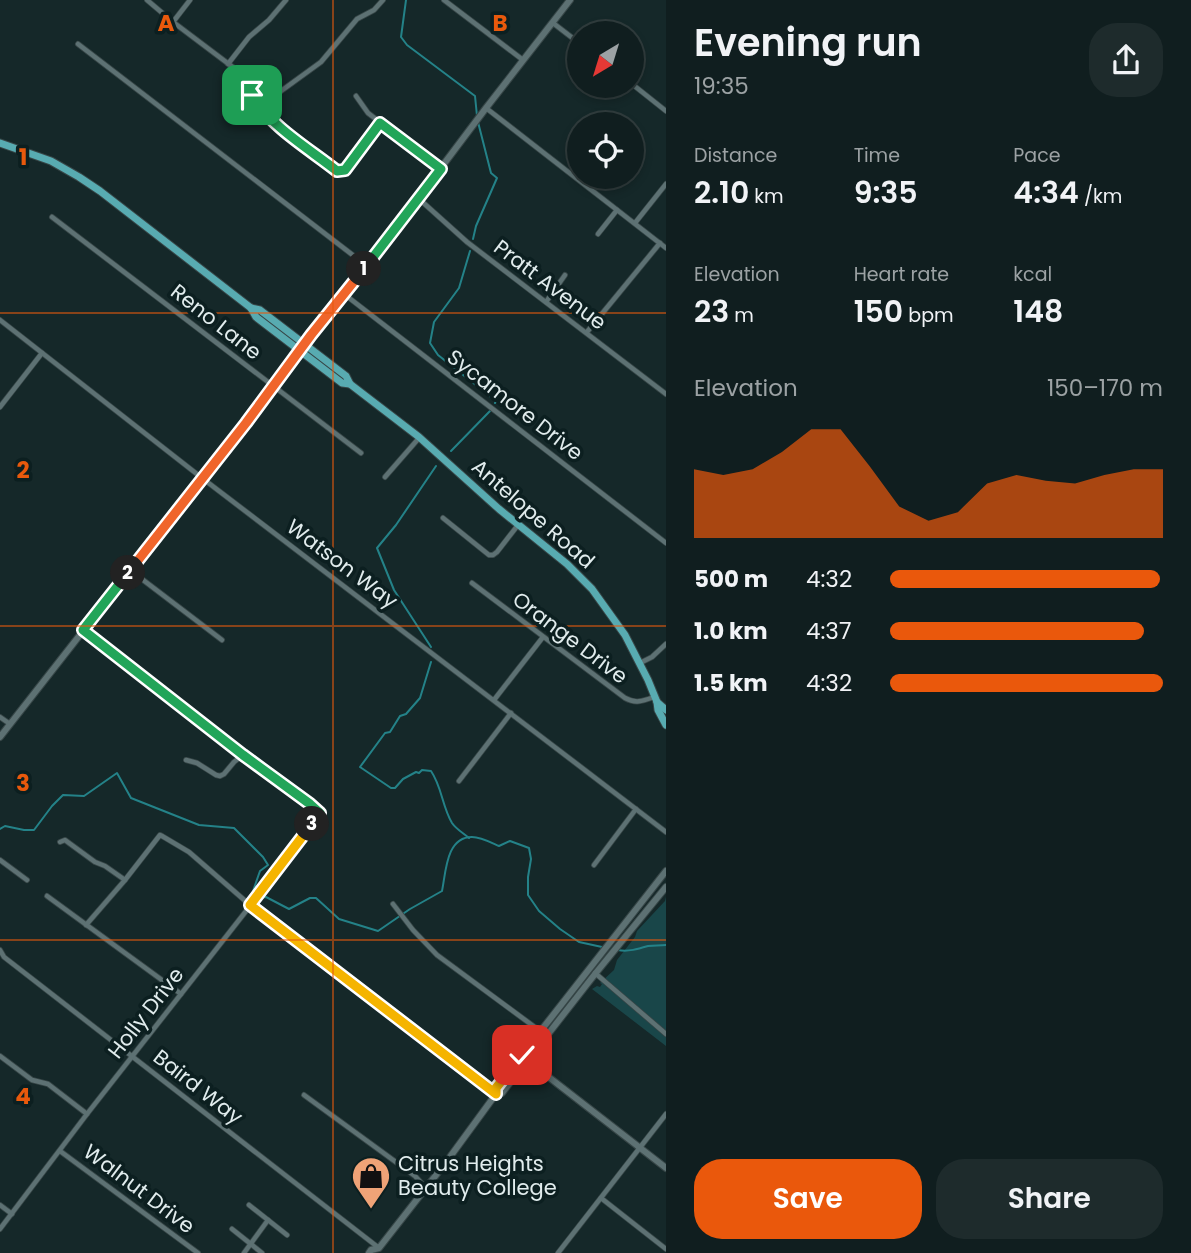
<!DOCTYPE html>
<meta charset="utf-8">
<style>
:root{--surface:#101e1f;--page:#1e2b2c;--text:#f1f3f6;--muted:#9ca2a4;--line:#303c3d;--accent:#ea580c}
body{margin:0;font-family:Poppins,sans-serif;background:var(--page);color:var(--text);height:100vh;display:flex;flex-direction:column;font-size:26px;white-space:nowrap}
*{box-sizing:border-box;margin:0}
p{font-size:23px;color:var(--muted)}
.icon{flex:none;width:38px;height:38px;fill:none;stroke:currentColor;stroke-width:2;stroke-linecap:round;stroke-linejoin:round}
.map{position:relative;flex:1;overflow:hidden}
.drawer{display:flex;flex-direction:column;background:var(--surface);width:525px}
.drawer>*{flex:none}
.needle{width:46px;rotate:218deg}
.fabs{position:absolute;left:567px;top:21px;display:grid;gap:14px}
.fabs a{display:grid;place-items:center;width:77px;height:77px;border-radius:50%;background:var(--surface);box-shadow:0 4px 10px #0003,0 0 0 2px var(--line);font-size:35px}
.pin{position:absolute;display:grid;place-items:center;width:60px;height:60px;color:#fff;margin:-30px;border-radius:14px;box-shadow:0 4px 10px #0006}
.km{position:absolute;width:35px;height:35px;margin:-18px;border-radius:50%;background:#222;color:#fff;font-size:19px;line-height:35px;text-align:center}
.round{display:grid;place-items:center;flex:none;width:74px;height:74px;border-radius:28px;background:var(--page)}
.head{display:flex;align-items:center;justify-content:space-between;height:119px;padding:0 28px}
h1{font-size:38px;font-weight:600;line-height:52px}
.metrics{display:grid;grid-template-columns:repeat(3,1fr);gap:10px;height:119px;padding:7px 28px}
.metrics div{display:grid;align-content:center}
.metrics b{font-size:30px;font-weight:600}
.metrics small{font-size:19px;font-weight:400}
.metrics p{font-size:19px}
.chart{height:196px;padding:14px 28px}
.chart p{display:flex;justify-content:space-between}
.chart svg{width:100%;height:126px;margin-top:7px;fill:var(--accent);opacity:.7}
.cta{display:flex;gap:14px;margin-top:auto;padding:14px 28px}
.cta a{flex:1;height:80px;border-radius:28px;background:var(--accent);color:#fff;font-size:28px;font-weight:600;line-height:80px;text-align:center}
.cta a+a{background:var(--page);color:var(--text)}
ul{padding:0 28px;list-style:none;font-size:23px}
li{display:grid;grid-template-columns:112px 84px 1fr;align-items:center;height:52px}
li i{height:18px;border-radius:9px;background:var(--accent)}
main{display:flex;flex:1;min-height:0}
.map>svg:first-child{display:block}
</style>
<main>
<div class="map">
<svg width="666" height="1253" viewBox="0 0 666 1253">
<rect width="100%" height="100%" fill="#152829"/>
<!-- green -->
<polygon fill="#194649" points="666,897 666,1046 592,989 597,986 600,987 602,984 600,983 614,970 617,960 635,937 637,931 665,901"/>
<g fill="none" stroke-linecap="round" stroke-linejoin="round">
<!-- stream -->
<g stroke="#248288" stroke-width="2">
<polyline points="406,0 401,37 407,45 475,96 477,116"/>
<polyline points="473,239 476,226 497,178 491,173 478,122"/>
<polyline points="470,251 459,288 434,322 430,343 438,355 496,401 495,403"/>
<polyline points="451,451 490,411"/>
<polyline points="431,647 394,590 377,548 396,525 436,466"/>
<path d="M431 662 420 698 406 714 400 716 390 732 385 733 360 767 391 788H395L403 779 416 772 419 773 422 770 431 771C442 787 442 806 452 823 456 829 463 833 469 838"/>
<polyline points="0,829 5,826 24,830 34,830 52,806 63,795 84,796 117,773 131,798 199,825 234,828 263,857 268,865 260,871 253,891 256,894"/>
<path d="M259 898 266 897 289 909 310 898H316L339 919 378 931 410 909 442 891C446 872 446 837 472 837 481 837 492 843 499 846L510 841 529 848 531 859 528 877V895L539 911 560 929 579 942 602 947"/>
<path d="M618 950C628 952 638 949 648 946 654 945 660 946 666 945"/>
</g>
<!-- street casing -->
<g stroke="#374647" stroke-width="6">
<g id="street">
<polyline points="147,0 173,22 234,68 244,78 259,107 272,121 337,171 345,170 380,123"/>
<polyline points="444,0 523,60"/>
<polyline points="173,22 190,0"/>
<polyline points="553,23 579,43"/>
<polyline points="78,44 367,266"/>
<polyline points="228,64 249,37 269,20 286,0"/>
<polyline points="632,84 666,111"/>
<polyline points="356,96 368,113 441,169"/>
<polyline points="259,107 321,62 357,19 374,10 383,0"/>
<polyline points="486,108 666,248"/>
<polyline points="418,198 467,242 666,394"/>
<polyline points="52,217 361,453"/>
<polyline points="635,223 666,184"/>
<polyline points="598,234 617,210"/>
<polyline points="344,294 666,543"/>
<polyline points="546,302 565,275"/>
<polyline points="0,320 202,478 666,832"/>
<polyline points="587,332 660,243"/>
<polyline points="0,407 42,353"/>
<polyline points="385,477 419,438"/>
<polyline points="443,518 489,555 493,555 497,552 518,525"/>
<polyline points="130,570 222,640"/>
<path d="M472 583 625 698C636 704 643 701 654 697"/>
<polyline points="640,663 652,657 666,644"/>
<polyline points="494,700 543,637"/>
<polyline points="0,717 10,724"/>
<polyline points="186,760 197,763 216,775 220,776 224,774 234,762 243,755"/>
<polyline points="459,781 511,713"/>
<polyline points="60,842 65,840 69,843 95,862 105,866 125,880"/>
<polyline points="0,860 27,880"/>
<polyline points="594,865 636,809"/>
<polyline points="47,896 181,994"/>
<polyline points="393,904 413,930 437,955 540,1031"/>
<polyline points="86,925 125,880 160,835 162,836 189,852 250,905 495,1094"/>
<polyline points="0,950 4,957 379,1248"/>
<polyline points="595,973 666,1034"/>
<polyline points="0,1056 32,1080 48,1084 87,1114"/>
<polyline points="304,1095 415,1176 426,1188"/>
<polyline points="60,1151 198,1253"/>
<polyline points="601,1198 666,1249"/>
<polyline points="0,1205 12,1214"/>
<polyline points="249,1205 287,1235"/>
<polyline points="0,1229 87,1114 268,883 320,813 84,630"/>
<polyline points="232,1229 262,1253"/>
<polyline points="244,1253 268,1220"/>
<polyline points="558,1253 666,1114"/>
</g>
</g>
<!-- secondary casing -->
<g stroke="#374647" stroke-width="8">
<g id="secondary">
<polyline points="0,737 246,423 311,335 367,266 486,108 570,0"/>
<polyline points="528,1061 666,1168"/>
<polyline points="496,1094 502,1093 595,974 666,887"/>
<polyline points="369,1253 371,1250 379,1248 447,1161 496,1094 496,1088 666,871"/>
</g>
</g>
<!-- primary casing -->
<g stroke="#374647" stroke-width="9">
<g id="primary">
<polyline points="0,143 51,161 79,177 100,191 251,308 256,317 342,383 350,384 419,437 499,509 567,564 592,589 625,635 648,680 657,702 658,710 666,725"/>
<polyline points="251,308 260,310 346,376 350,384"/>
<polyline points="657,702 666,710"/>
</g>
</g>
<!-- street -->
<use href="#street" stroke="#5d7173" stroke-width="4.5"/>
<!-- secondary -->
<use href="#secondary" stroke="#5d7173" stroke-width="6"/>
<!-- primary -->
<use href="#primary" stroke="#58abb1" stroke-width="7"/>
</g>
<g fill="none" stroke-linecap="round" stroke-linejoin="round">
<!-- split-1 casing -->
<g stroke="#fff" stroke-width="14">
<path id="split-1" d="M252 95C271 127 308 148 337 171L345 170 380 123 441 169 364 269"/>
</g>
<!-- split-2 casing -->
<g stroke="#fff" stroke-width="14">
<polyline id="split-2" points="128,573 246,423 311,335 364,269"/>
</g>
<!-- split-3 casing -->
<g stroke="#fff" stroke-width="14">
<polyline id="split-3" points="128,573 83,630 243,755 310,804 320,813 312,824"/>
</g>
<!-- split-4 casing -->
<g stroke="#fff" stroke-width="14">
<polyline id="split-4" points="312,824 250,905 496,1094 496,1088 522,1055"/>
</g>
<!-- split-1 -->
<use href="#split-1" stroke="#22a559" stroke-width="9"/>
<!-- split-2 -->
<use href="#split-2" stroke="#f0652b" stroke-width="9"/>
<!-- split-3 -->
<use href="#split-3" stroke="#22a559" stroke-width="9"/>
<!-- split-4 -->
<use href="#split-4" stroke="#f5b400" stroke-width="9"/>
</g>
<!-- grid -->
<path fill="none" stroke="#e8590c" stroke-width="2" stroke-opacity="0.55" d="M333 0V1253M0 313H666M0 626H666M0 940H666"/>
<!-- icons -->
<defs>
<g id="shop-pin" transform="scale(2.0125)"><path d="M0 17L-7.5 6A9.5 9.5 0 1 1 7.5 6Z" fill="#efa377" stroke="#0c1f20"/><path d="M-5-2.5h2.3a2.7 3.5 0 0 1 5.4 0H5L5.5 6h-11ZM-1.5-2.5h3a1.5 2.3 0 0 0-3 0Z" fill="#111"/></g>
</defs>
<g fill-rule="evenodd">
<use href="#shop-pin" x="371" y="1176"/>
</g>
<g text-anchor="middle" stroke-width="7" stroke-linejoin="round" paint-order="stroke">
<!-- street labels -->
<g font-size="21" fill="#e1eced" stroke="#0c1f20">
<text transform="translate(550 285) rotate(37)" y="7">Pratt Avenue</text>
<text transform="translate(216 322) rotate(38)" y="7">Reno Lane</text>
<text transform="translate(515 405) rotate(38)" y="7">Sycamore Drive</text>
<text transform="translate(533 514) rotate(41)" y="7">Antelope Road</text>
<text transform="translate(342 564) rotate(37)" y="7">Watson Way</text>
<text transform="translate(570 638) rotate(37)" y="7">Orange Drive</text>
<text transform="translate(146 1013) rotate(-52)" y="7">Holly Drive</text>
<text transform="translate(198 1087) rotate(38)" y="7">Baird Way</text>
<text transform="translate(139 1189) rotate(37)" y="7">Walnut Drive</text>
</g>
<!-- poi labels -->
<g font-size="21" fill="#e1eced" stroke="#0c1f20" text-anchor="start">
<text x="398" y="1171">Citrus Heights<tspan x="398" dy="24">Beauty College</tspan></text>
</g>
</g>
<g font-size="23" text-anchor="middle" font-weight="bold" fill="#e8590c" stroke="#0c1f20" stroke-width="7" stroke-linejoin="round" paint-order="stroke">
<text x="166" y="31">A</text>
<text x="500" y="31">B</text>
<text x="23" y="165">1</text>
<text x="23" y="478">2</text>
<text x="23" y="791">3</text>
<text x="23" y="1104">4</text>
</g>
</svg>
<div class="fabs">
<a><svg class="needle" viewBox="-14 -14 28 28"><path d="M0-13l5 13h-10z" fill="#e53935"/><path d="M0 13l5-13h-10z" fill="#9ca2a4"/></svg></a>
<a><svg class="icon" aria-label="locate" viewBox="0 0 24 24"><circle cx="12" cy="12" r="6"/><path d="M12 2v4M12 18v4M2 12h4M18 12h4"/></svg></a>
</div>
<div class="pin" style="left:252px;top:95px;background:#1e9e55"><svg class="icon" aria-label="arrive" viewBox="0 0 24 24"><path d="M6 21V4h12l-3 4 3 4H6"/></svg></div>
<div class="pin" style="left:522px;top:1055px;background:#d93025"><svg class="icon" aria-label="check" viewBox="0 0 24 24"><path d="M5 12l5 5 9-10"/></svg></div>
<b class="km" style="left:364px;top:269px">1</b>
<b class="km" style="left:128px;top:573px">2</b>
<b class="km" style="left:312px;top:824px">3</b>
</div>
<section class="drawer">
<div class="head"><div><h1>Evening run</h1><p>19:35</p></div><a class="round"><svg class="icon" aria-label="share" viewBox="0 0 24 24"><path d="M12 15V3M7 8l5-5 5 5M5 13v7h14v-7"/></svg></a></div>
<div class="metrics">
<div><p>Distance</p><b>2.10<small> km</small></b></div>
<div><p>Time</p><b>9:35</b></div>
<div><p>Pace</p><b>4:34<small> /km</small></b></div>
</div>
<div class="metrics">
<div><p>Elevation</p><b>23<small> m</small></b></div>
<div><p>Heart rate</p><b>150<small> bpm</small></b></div>
<div><p>kcal</p><b>148</b></div>
</div>
<div class="chart"><p><span>Elevation</span>150–170 m</p>
<svg viewBox="0 0 160 44" preserveAspectRatio="none"><path d="M0 44V20L10 22L20 20L30 14L40 6L50 6L60 19L70 33L80 38L90 35L100 25L110 22L120 24L130 25L140 22L150 20L160 20V44z"/></svg>
</div>
<ul>
<li><b>500 m</b>4:32<i style="width:99%"></i></li>
<li><b>1.0 km</b>4:37<i style="width:93%"></i></li>
<li><b>1.5 km</b>4:32<i style="width:100%"></i></li>
</ul>
<div class="cta"><a>Save</a><a>Share</a></div>
</section>
</main>
